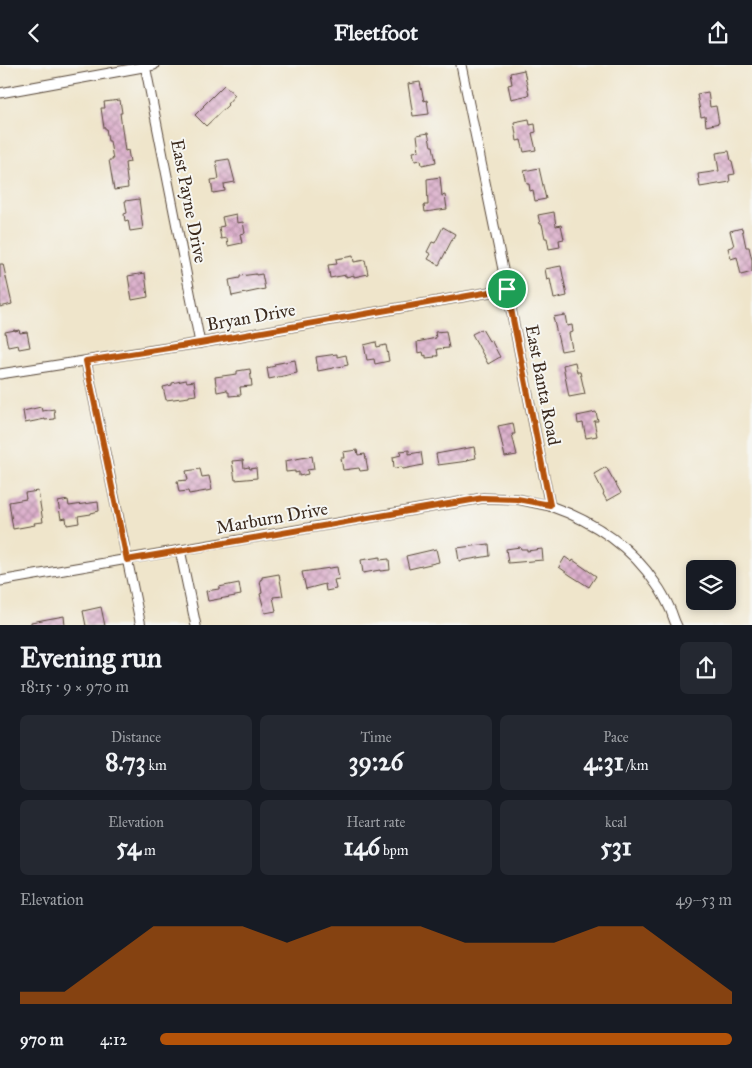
<!DOCTYPE html>
<meta charset="utf-8">
<style>
:root{--surface:#171b24;--page:#242831;--text:#f1f3f6;--muted:#9ea1a6;--accent:#b45309}
body{margin:0;font-family:"IM FELL Great Primer",serif;background:var(--page);color:var(--text);height:100vh;display:flex;flex-direction:column;font-size:19px;white-space:nowrap}
*{box-sizing:border-box;margin:0}
p{font-size:16px;color:var(--muted)}
.icon{flex:none;width:28px;height:28px;fill:none;stroke:currentColor;stroke-width:2;stroke-linecap:round;stroke-linejoin:round}
.map{position:relative;height:560px;overflow:hidden}
.drawer{display:flex;flex-direction:column;background:var(--surface);flex:1}
.drawer>*{flex:none}
.fabs{position:absolute;left:686px;top:495px;display:grid;gap:10px}
.fabs a{display:grid;place-items:center;width:50px;height:50px;border-radius:8px;background:var(--surface);box-shadow:0 2px 8px #0003;font-size:25px}
.pin{position:absolute;display:grid;place-items:center;width:42px;height:42px;color:#fff;margin:-21px;border:2px solid #fff;border-radius:50%;box-shadow:0 1px 5px #0007}
.round{display:grid;place-items:center;flex:none;width:52px;height:52px;border-radius:8px;background:var(--page)}
.head{display:flex;align-items:center;justify-content:space-between;height:85px;padding:0 20px}
h1{font-size:28px;font-weight:700;line-height:38px}
.figures{display:grid;grid-template-columns:repeat(3,1fr);gap:8px;height:85px;padding:5px 20px}
.figures div{display:grid;align-content:center;border-radius:8px;background:var(--page);text-align:center}
.figures b{font-size:25px;font-weight:700}
.figures small{font-size:14px;font-weight:400}
.figures p{font-size:14px}
.chart{height:140px;padding:10px 20px}
.chart p{display:flex;justify-content:space-between}
.chart svg{width:100%;height:90px;margin-top:5px;fill:var(--accent);opacity:.7}
ul{padding:0 20px;list-style:none;font-size:16px}
li{display:grid;grid-template-columns:80px 60px 1fr;align-items:center;height:38px}
li i{height:12px;border-radius:6px;background:var(--accent)}
header{display:flex;justify-content:space-between;align-items:center;height:65px;padding:0 20px;background:var(--surface);font-size:22px;font-weight:700}
.map>svg:first-child{display:block}
</style>
<header><svg class="icon" aria-label="back" viewBox="0 0 24 24"><path d="M15 5l-7 7 7 7"/></svg>Fleetfoot<svg class="icon" aria-label="share" viewBox="0 0 24 24"><path d="M12 15V3M7 8l5-5 5 5M5 13v7h14v-7"/></svg></header>
<div class="map">
<svg width="752" height="561" viewBox="0 0 752 561">
<defs>
<pattern id="building-cross-hatch" width="8" height="8" patternUnits="userSpaceOnUse" patternTransform="scale(1.25)"><rect width="8" height="8" fill="#dbaecb"/><path d="M0 0l8 8M0 8l8-8" fill="none" stroke="#b38ea4"/></pattern>
</defs>
<rect width="100%" height="100%" fill="#f6f6f2"/>
<filter id="ink" filterUnits="userSpaceOnUse"><feTurbulence type="fractalNoise" baseFrequency=".02" numOctaves="2"/><feDisplacementMap in="SourceGraphic" scale="10" xChannelSelector="R" yChannelSelector="G"/><feConvolveMatrix kernelMatrix="1 2 1 2 8 2 1 2 1" color-interpolation-filters="sRGB"/></filter>
<filter id="wash" filterUnits="userSpaceOnUse"><feTurbulence type="fractalNoise" baseFrequency=".0096" numOctaves="4" result="noise"/><feDisplacementMap in="SourceGraphic" scale="20" xChannelSelector="R" yChannelSelector="G"/><feGaussianBlur stdDeviation="1.12" result="paint"/><feColorMatrix in="noise" values="0 0 0 0 0 0 0 0 0 0 0 0 0 0 0 0 0 1.4 0 .05"/><feComposite in="paint" operator="in"/></filter>
<g filter="url(#wash)">
<rect width="100%" height="100%" fill="#efe5cb"/>
<g id="blocks">
<!-- building -->
<g fill="url(#building-cross-hatch)">
<polygon points="524,5 529,30 511,34 508,20 512,19 510,8"/>
<polygon points="420,17 424,36 427,35 429,49 413,51 408,19"/>
<polygon points="224,20 235,30 227,39 228,40 206,61 195,50 204,41 203,41"/>
<polygon points="708,27 710,42 716,41 719,58 706,61 705,51 701,52 697,29"/>
<polygon points="120,35 122,48 120,48 125,86 128,85 130,97 125,98 128,123 114,125 109,95 113,95 110,76 108,76 106,63 104,63 101,43 105,43 104,37"/>
<polygon points="529,54 530,60 535,59 536,67 532,68 536,85 524,87 521,75 517,76 514,57"/>
<polygon points="428,68 431,81 433,81 436,97 422,100 421,95 415,96 413,87 419,86 417,70"/>
<polygon points="729,86 731,96 732,96 735,109 729,110 730,117 700,122 698,109 719,106 716,88"/>
<polygon points="229,94 235,117 224,119 225,126 213,128 211,115 219,114 216,96"/>
<polygon points="539,103 546,134 535,136 533,125 530,126 529,119 527,119 524,106"/>
<polygon points="440,112 442,131 445,130 447,144 425,147 424,140 428,140 427,114"/>
<polygon points="139,134 143,164 130,166 128,155 125,156 124,149 127,148 125,136"/>
<polygon points="554,147 556,161 561,160 564,174 559,175 560,182 549,184 547,173 545,173 542,159 540,159 538,150"/>
<polygon points="236,149 237,158 243,157 245,168 240,169 242,178 228,181 227,173 221,174 219,162 224,161 222,152"/>
<polygon points="443,162 455,169 439,200 428,194 431,189 427,187 432,177 435,178"/>
<polygon points="742,163 746,182 749,182 752,195 752,207 741,210 737,192 731,194 728,183 734,181 730,166"/>
<polygon points="353,191 354,197 365,195 368,209 354,212 354,210 346,212 346,210 330,213 328,200 337,199 336,194"/>
<polygon points="0,199 3,199 12,239 0,242"/>
<polygon points="561,201 567,231 554,234 550,214 547,215 545,204"/>
<polygon points="145,208 148,232 132,235 128,211"/>
<polygon points="256,209 256,210 262,209 265,224 232,231 229,215 240,213 240,211"/>
<polygon points="565,250 567,261 572,260 573,267 569,268 572,284 561,286 553,252"/>
<polygon points="482,264 489,276 491,275 500,292 488,299 472,269"/>
<polygon points="15,265 15,266 19,265 20,268 27,267 30,282 19,284 18,280 8,282 5,267"/>
<polygon points="446,266 449,283 437,284 438,291 434,291 435,292 426,293 426,290 424,291 423,287 418,288 417,277 436,273 435,267"/>
<polygon points="376,277 377,282 386,280 389,296 375,299 374,294 367,295 364,280"/>
<polygon points="337,289 337,292 346,290 348,300 318,306 316,292"/>
<polygon points="295,295 297,308 269,314 267,303 275,301 274,299"/>
<polygon points="575,297 577,307 580,307 585,329 569,332 563,300"/>
<polygon points="250,304 252,321 240,322 241,330 229,331 229,327 227,327 227,325 217,327 215,312 237,309 237,306"/>
<polygon points="186,315 187,317 194,316 196,330 189,331 189,332 166,335 163,322 172,320 172,318"/>
<polygon points="41,342 42,346 54,344 55,354 45,355 45,354 25,358 23,346"/>
<polygon points="596,347 598,356 594,356 597,371 586,373 583,358 578,359 577,351"/>
<polygon points="513,358 515,369 512,369 517,390 505,392 498,361"/>
<polygon points="474,382 476,393 467,395 468,396 438,400 436,389"/>
<polygon points="357,385 358,390 365,389 368,405 360,406 359,403 343,405 341,393 344,393 343,387"/>
<polygon points="409,385 409,389 421,387 423,400 403,404 402,402 394,403 393,392 401,390 400,386"/>
<polygon points="312,391 314,404 307,405 308,409 299,411 299,407 295,408 295,406 286,407 285,396"/>
<polygon points="243,395 244,403 249,402 250,404 256,403 257,413 235,415 232,396"/>
<polygon points="606,402 621,428 607,436 603,429 604,428 594,409"/>
<polygon points="200,404 202,412 209,411 212,425 189,429 188,426 179,427 177,416 188,415 186,406"/>
<polygon points="38,426 43,457 34,458 35,460 13,464 9,437 26,434 25,428"/>
<polygon points="68,435 69,441 98,437 99,446 91,448 91,449 78,451 79,458 67,460 66,453 61,454 58,437"/>
<polygon points="489,479 490,491 459,496 457,483"/>
<polygon points="520,482 521,484 527,484 527,486 542,484 543,495 508,498 506,484"/>
<polygon points="436,484 439,497 409,504 406,491"/>
<polygon points="380,492 380,495 389,494 390,505 380,506 380,505 363,508 361,495"/>
<polygon points="565,492 572,497 573,495 596,511 589,522 570,510 559,502"/>
<polygon points="337,502 339,514 334,515 336,524 326,526 325,519 306,524 302,507"/>
<polygon points="279,509 283,531 273,532 276,546 265,548 260,529 262,528 260,515 262,514 262,512"/>
<polygon points="239,518 241,530 208,536 206,526 219,524 219,522"/>
<polygon points="101,542 105,561 86,561 83,546"/>
<polygon points="64,551 65,561 31,561 31,557"/>
</g>
</g>
</g>
<g filter="url(#ink)">
<use href="#blocks" fill-opacity="0" stroke="#564638" stroke-width="1"/>
<g fill="none" stroke-linecap="round" stroke-linejoin="round">
<!-- minor casing -->
<g stroke="#564638" stroke-width="11">
<g id="minor">
<polyline points="145,0 200,278"/>
<path d="M461 0 507 224 550 441C593 456 631 481 656 519 662 527 667 537 671 546 673 551 674 556 677 561"/>
<polyline points="0,28 154,0"/>
<polyline points="86,296 141,561"/>
<polyline points="0,309 200,278 507,224"/>
<polyline points="180,485 196,561"/>
<polyline points="0,516 483,433 517,434 550,441"/>
</g>
</g>
<!-- minor -->
<use href="#minor" stroke="#fff" stroke-width="9"/>
</g>
</g>
<g fill="none" stroke-linecap="round" stroke-linejoin="round" filter="url(#ink)">
<!-- route casing -->
<g stroke="#fff" stroke-width="10">
<polygon id="route" points="507,224 550,440 517,434 483,433 127,495 86,296 200,278"/>
</g>
<!-- route -->
<use href="#route" stroke="#b45309" stroke-width="6"/>
</g>
<g text-anchor="middle" stroke-width="4" stroke-linejoin="round" paint-order="stroke">
<!-- street labels -->
<g font-size="18" fill="#3b2a1e" stroke="#f6f6f2">
<text transform="translate(189 136) rotate(79)" y="6">East Payne Drive</text>
<text transform="translate(251 252) rotate(-10)" y="6">Bryan Drive</text>
<text transform="translate(543 320) rotate(79)" y="6">East Banta Road</text>
<text transform="translate(272 453) rotate(-10)" y="6">Marburn Drive</text>
</g>
</g>
</svg>
<div class="fabs">
<a><svg class="icon" aria-label="layers" viewBox="0 0 24 24"><path d="M12 4l9 5-9 5-9-5zM3 14l9 5 9-5"/></svg></a>
</div>
<div class="pin" style="left:507px;top:224px;background:#1e9e55"><svg class="icon" aria-label="arrive" viewBox="0 0 24 24"><path d="M6 21V4h12l-3 4 3 4H6"/></svg></div>
</div>
<section class="drawer">
<div class="head"><div><h1>Evening run</h1><p>18:15 · 9 × 970 m</p></div><a class="round"><svg class="icon" aria-label="share" viewBox="0 0 24 24"><path d="M12 15V3M7 8l5-5 5 5M5 13v7h14v-7"/></svg></a></div>
<div class="figures">
<div><p>Distance</p><b>8.73<small> km</small></b></div>
<div><p>Time</p><b>39:26</b></div>
<div><p>Pace</p><b>4:31<small> /km</small></b></div>
</div>
<div class="figures">
<div><p>Elevation</p><b>54<small> m</small></b></div>
<div><p>Heart rate</p><b>146<small> bpm</small></b></div>
<div><p>kcal</p><b>531</b></div>
</div>
<div class="chart"><p><span>Elevation</span>49–53 m</p>
<svg viewBox="0 0 160 44" preserveAspectRatio="none"><path d="M0 44V38L10 38L20 22L30 6L40 6L50 6L60 14L70 6L80 6L90 6L100 14L110 14L120 14L130 6L140 6L150 22L160 38V44z"/></svg>
</div>
<ul>
<li><b>970 m</b>4:12<i style="width:100%"></i></li>
</ul>
</section>
